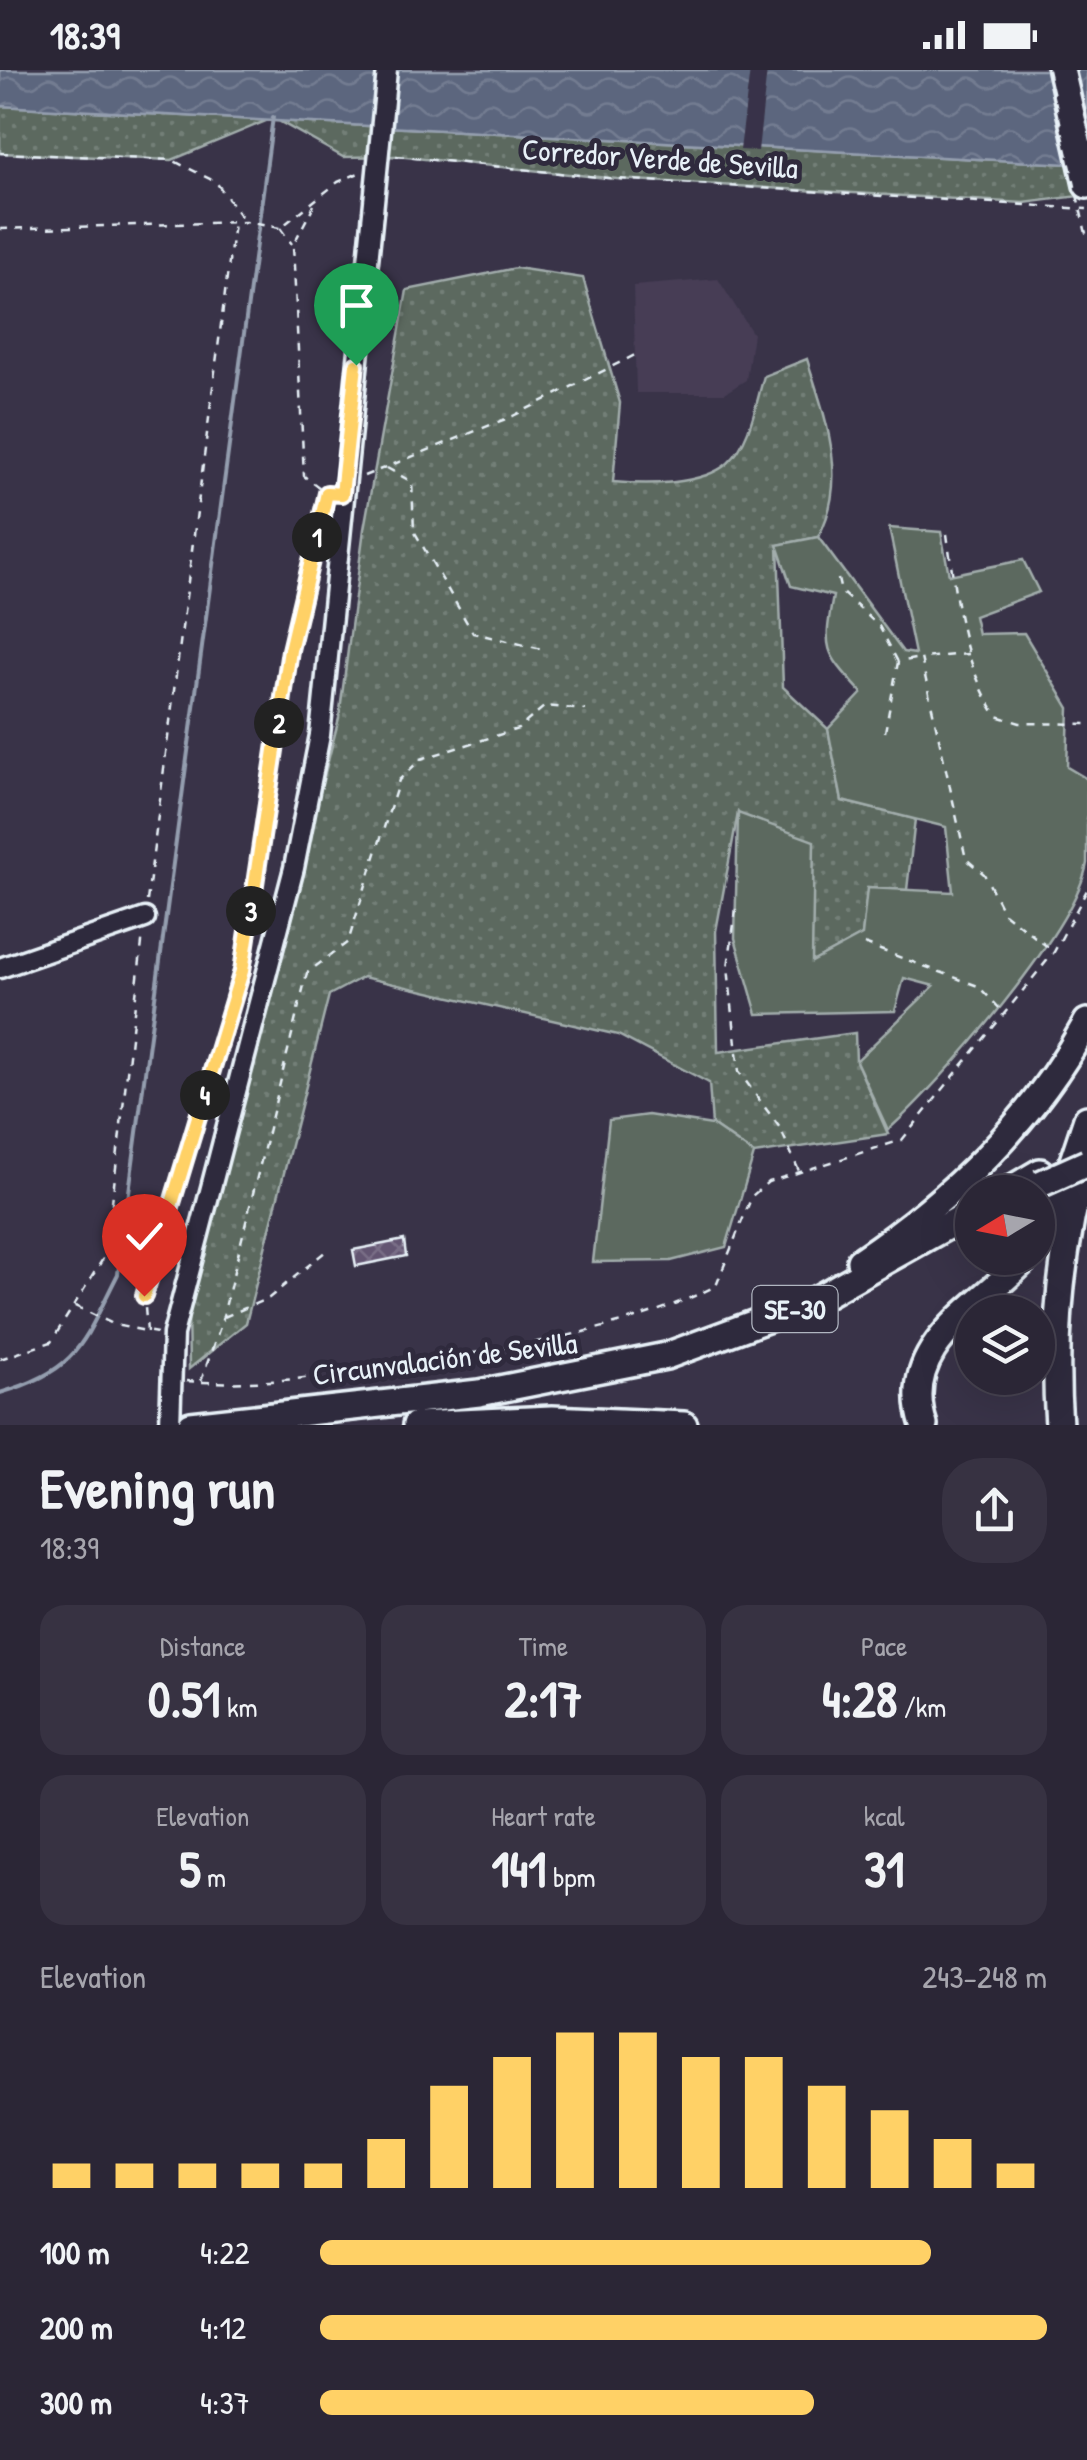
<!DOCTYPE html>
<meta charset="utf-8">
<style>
:root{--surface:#2b2636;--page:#373242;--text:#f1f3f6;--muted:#a6a5ad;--line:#474351;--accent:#ffd166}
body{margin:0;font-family:"Patrick Hand",sans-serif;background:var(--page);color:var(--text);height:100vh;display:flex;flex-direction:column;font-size:38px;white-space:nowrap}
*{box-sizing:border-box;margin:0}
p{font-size:32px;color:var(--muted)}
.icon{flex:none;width:55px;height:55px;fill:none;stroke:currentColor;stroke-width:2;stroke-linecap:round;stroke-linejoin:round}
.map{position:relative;height:1355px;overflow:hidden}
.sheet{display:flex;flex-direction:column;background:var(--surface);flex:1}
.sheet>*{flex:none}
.needle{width:65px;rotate:260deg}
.controls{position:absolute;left:955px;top:1105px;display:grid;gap:20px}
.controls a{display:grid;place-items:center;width:100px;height:100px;border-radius:50%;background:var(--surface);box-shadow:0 10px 40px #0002,0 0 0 2px var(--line);font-size:50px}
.pin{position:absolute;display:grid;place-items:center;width:85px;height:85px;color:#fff;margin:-102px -42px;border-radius:50% 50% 50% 0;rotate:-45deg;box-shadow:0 0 10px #0007}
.pin .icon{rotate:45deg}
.km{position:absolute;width:50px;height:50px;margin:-25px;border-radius:50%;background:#222;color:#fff;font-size:28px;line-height:50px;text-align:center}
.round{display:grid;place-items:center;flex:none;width:105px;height:105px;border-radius:40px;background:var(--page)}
.head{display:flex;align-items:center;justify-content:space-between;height:170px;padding:0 40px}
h1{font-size:55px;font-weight:700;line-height:75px}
.figures{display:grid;grid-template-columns:repeat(3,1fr);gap:15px;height:170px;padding:10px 40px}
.figures div{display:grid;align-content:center;border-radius:25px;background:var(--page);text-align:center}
.figures b{font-size:50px;font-weight:700}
.figures small{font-size:28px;font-weight:400}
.figures p{font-size:28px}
.chart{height:280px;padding:20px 40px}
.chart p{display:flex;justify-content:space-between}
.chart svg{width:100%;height:180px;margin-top:10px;stroke:var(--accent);stroke-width:6}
ul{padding:0 40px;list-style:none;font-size:32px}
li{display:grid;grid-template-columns:160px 120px 1fr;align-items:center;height:75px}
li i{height:25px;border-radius:12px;background:var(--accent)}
.status{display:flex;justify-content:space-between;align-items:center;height:70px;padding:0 50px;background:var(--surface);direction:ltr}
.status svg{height:28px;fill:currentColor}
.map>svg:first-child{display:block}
</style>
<div class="status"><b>18:39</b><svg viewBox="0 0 49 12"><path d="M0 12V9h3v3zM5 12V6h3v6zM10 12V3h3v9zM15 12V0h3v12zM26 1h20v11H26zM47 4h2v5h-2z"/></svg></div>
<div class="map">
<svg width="1087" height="1355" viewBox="0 0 1087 1355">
<defs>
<pattern id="grass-dots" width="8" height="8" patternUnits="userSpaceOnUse" patternTransform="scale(2.5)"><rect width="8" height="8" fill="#5b695f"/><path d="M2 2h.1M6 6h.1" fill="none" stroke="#737f77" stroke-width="1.8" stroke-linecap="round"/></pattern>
<pattern id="water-waves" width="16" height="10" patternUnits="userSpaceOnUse" patternTransform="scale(2.5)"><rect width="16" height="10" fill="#5c667e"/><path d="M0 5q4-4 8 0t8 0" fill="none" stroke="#737c91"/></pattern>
<pattern id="building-cross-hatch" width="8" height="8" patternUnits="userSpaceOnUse" patternTransform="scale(2.5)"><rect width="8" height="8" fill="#635572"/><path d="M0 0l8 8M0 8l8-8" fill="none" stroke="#796e87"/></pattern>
</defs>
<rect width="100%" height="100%" fill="#393348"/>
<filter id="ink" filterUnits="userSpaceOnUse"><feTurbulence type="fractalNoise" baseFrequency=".01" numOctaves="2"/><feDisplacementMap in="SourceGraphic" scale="20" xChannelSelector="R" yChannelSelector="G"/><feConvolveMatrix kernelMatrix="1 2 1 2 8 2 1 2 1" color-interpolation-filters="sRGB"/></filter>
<g filter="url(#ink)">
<!-- built -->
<polygon fill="#463d55" points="718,209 753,264 746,310 725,323 636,323 633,216"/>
<!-- grass -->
<g fill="url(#grass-dots)" stroke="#a2adac" stroke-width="2.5">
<polygon points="0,36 1087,95 1087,125 1024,133 617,109 396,86 343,87 273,48 172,90 0,83"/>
<path d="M516 198 583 208 620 333 613 412C646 415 701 416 728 393 750 373 756 333 764 306L807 289C825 347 850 410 818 467L778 475 783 617 828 659 842 731 915 749 907 820 868 818 862 865 812 892 738 743 716 861 718 982 855 963 856 991 888 1064 754 1084 712 1055 709 1013 618 965 363 907 329 925 246 1253 189 1299 188 1239 339 648 364 459 407 220Z"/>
</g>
<!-- green -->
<g fill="#5b695f" stroke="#a2adac" stroke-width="2.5">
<path d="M889 458 941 462 949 505 1023 490 1039 522 974 546 978 564 1024 563 1069 638 1067 697 1087 709C1087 736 1087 767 1087 793 1076 859 940 1014 888 1060L856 991 934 916 904 908 895 941 757 944 735 868 738 743 814 771 812 892 862 865 867 818 953 822 946 757 842 731 828 659 862 623C824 581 823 581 833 526L791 516 777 475 818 467 903 582 915 584Z"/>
<polygon points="648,1045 712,1055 754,1084 726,1177 671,1191 593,1192 609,1050"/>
</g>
<!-- water -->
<polygon fill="url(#water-waves)" stroke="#949eaf" stroke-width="2.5" points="0,0 1087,0 1087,95 0,36"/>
<!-- pier -->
<polygon fill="#393348" points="750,0 767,0 758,81 740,80"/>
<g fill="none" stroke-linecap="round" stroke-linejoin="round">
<!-- stream -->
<path stroke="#949eaf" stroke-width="4" d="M0 1323C80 1300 83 1272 118 1204L273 47"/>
</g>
<!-- building -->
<polygon fill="url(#building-cross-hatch)" stroke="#e8f1f8" stroke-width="2.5" points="404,1170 406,1186 356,1196 353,1180"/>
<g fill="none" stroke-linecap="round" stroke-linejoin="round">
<!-- minor casing -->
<g stroke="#e8f1f8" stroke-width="25">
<g id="minor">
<polyline points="0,898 145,848"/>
<polyline points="170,1355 173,1264 294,798 320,665 373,142"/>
</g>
</g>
<!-- highway casing -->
<g stroke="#e8f1f8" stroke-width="32">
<g id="highway">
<polyline points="1061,0 1087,115"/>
<polyline points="1006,1122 1040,1102"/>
<polyline points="1038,1174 1053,1151 1087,1049"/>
<path d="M860 1191C953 1128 1032 1052 1087 952"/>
<polyline points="191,1355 479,1323 666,1286 810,1233 972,1142"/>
<polyline points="416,1355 552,1349 684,1355"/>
<path d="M924 1355C897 1276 981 1237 1026 1188"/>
<path d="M1059 1355C1052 1264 1062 1171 1087 1083"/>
</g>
</g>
<!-- path -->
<g stroke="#e8f1f8" stroke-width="2.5" stroke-dasharray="8 8" stroke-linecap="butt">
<polyline points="0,83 172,90 216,112 244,151"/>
<polyline points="396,86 617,109 1087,139"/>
<polyline points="314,135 293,175 304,406 324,421"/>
<polyline points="280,158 292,174"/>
<polyline points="0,159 245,152 280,158 338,112 361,102"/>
<polyline points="387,398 412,412 414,461 473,563 546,580"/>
<polyline points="364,406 513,346 635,285"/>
<path d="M947 464C956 528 961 591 997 646L1020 653 1087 654"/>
<polyline points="838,509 841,522 879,556 898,592"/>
<polyline points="968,584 921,588 966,789 984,804 1004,843 1053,881"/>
<polyline points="885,662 898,592 920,588"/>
<polyline points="147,831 234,153"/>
<polyline points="736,839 728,897 739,1002 780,1058 799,1101"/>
<polyline points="864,874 978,916 1003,942"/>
<polyline points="75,1236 115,1255 157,1263"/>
<polyline points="224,1247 269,1228 326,1181"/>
<polyline points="147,1262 144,1225 242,901 290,580 327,423"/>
<polyline points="0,1289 51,1272 106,1184 143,864"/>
<path d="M186 1311C268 1317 348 1303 429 1290 530 1274 624 1261 716 1216L752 1126 768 1112 902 1070 1054 882 1087 820"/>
<polyline points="201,1311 221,1254 307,903 348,872 399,710 421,689 518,659 545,636 585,640"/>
</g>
<!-- minor -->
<use href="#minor" stroke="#2f2a3d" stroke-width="18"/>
<!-- highway -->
<use href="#highway" stroke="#2f2a3d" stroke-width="25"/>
<!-- minor-bridge casing -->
<g stroke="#e8f1f8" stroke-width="25" stroke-linecap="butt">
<polyline id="minor-bridge" points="373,142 387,0"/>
</g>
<!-- highway-bridge casing -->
<g stroke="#e8f1f8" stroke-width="32" stroke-linecap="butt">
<polyline id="highway-bridge" points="1040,1114 1087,1093"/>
</g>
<!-- path-bridge -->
<polyline stroke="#e8f1f8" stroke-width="2.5" stroke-dasharray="8 8" stroke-linecap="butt" points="1048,0 1087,168"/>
<!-- minor-bridge -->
<use href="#minor-bridge" stroke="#2f2a3d" stroke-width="18"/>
<!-- highway-bridge -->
<use href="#highway-bridge" stroke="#2f2a3d" stroke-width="25"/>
</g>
</g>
<g fill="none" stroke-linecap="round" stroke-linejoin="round" filter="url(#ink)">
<!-- route casing -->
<g stroke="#fff" stroke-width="20">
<polyline id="route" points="144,1226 242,901 290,580 327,423 342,424 356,295"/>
</g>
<!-- route -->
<use href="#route" stroke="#ffd166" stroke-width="12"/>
</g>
<g text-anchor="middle" stroke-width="10" stroke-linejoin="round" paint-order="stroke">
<!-- shield labels -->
<rect fill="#2f2a3d" stroke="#b0b5c0" stroke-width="2.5" x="752.5" y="1216" width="85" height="46" rx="8"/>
<g font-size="28" font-weight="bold" fill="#e8f1f8">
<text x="795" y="1249">SE-30</text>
</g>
<!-- street labels -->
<g font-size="30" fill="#e8f1f8" stroke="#2f2a3d">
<text transform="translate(660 89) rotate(4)" y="10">Corredor Verde de Sevilla</text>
<text transform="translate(445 1289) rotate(-7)" y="10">Circunvalación de Sevilla</text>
</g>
</g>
</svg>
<div class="controls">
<a><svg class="needle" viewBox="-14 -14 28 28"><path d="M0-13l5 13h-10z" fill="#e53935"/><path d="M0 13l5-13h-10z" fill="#a6a5ad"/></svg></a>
<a><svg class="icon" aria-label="layers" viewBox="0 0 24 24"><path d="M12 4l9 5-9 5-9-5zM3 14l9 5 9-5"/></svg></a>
</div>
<div class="pin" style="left:356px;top:295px;background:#1e9e55"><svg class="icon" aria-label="arrive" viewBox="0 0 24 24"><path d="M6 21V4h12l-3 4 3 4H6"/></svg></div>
<div class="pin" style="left:144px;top:1226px;background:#d93025"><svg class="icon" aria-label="check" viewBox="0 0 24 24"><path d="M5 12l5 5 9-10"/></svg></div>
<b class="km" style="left:317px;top:467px">1</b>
<b class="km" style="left:279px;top:653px">2</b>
<b class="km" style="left:251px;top:841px">3</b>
<b class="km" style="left:205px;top:1025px">4</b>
</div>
<section class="sheet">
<div class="head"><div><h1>Evening run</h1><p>18:39</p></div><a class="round"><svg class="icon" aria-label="share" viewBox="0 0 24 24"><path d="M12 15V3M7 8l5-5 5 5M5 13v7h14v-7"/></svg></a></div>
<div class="figures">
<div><p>Distance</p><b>0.51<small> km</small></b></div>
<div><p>Time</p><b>2:17</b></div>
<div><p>Pace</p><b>4:28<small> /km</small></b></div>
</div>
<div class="figures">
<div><p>Elevation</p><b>5<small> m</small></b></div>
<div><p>Heart rate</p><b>141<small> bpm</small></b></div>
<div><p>kcal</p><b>31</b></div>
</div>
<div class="chart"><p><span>Elevation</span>243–248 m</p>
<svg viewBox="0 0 160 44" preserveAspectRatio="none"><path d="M5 44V38M15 44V38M25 44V38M35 44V38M45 44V38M55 44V32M65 44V19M75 44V12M85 44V6M95 44V6M105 44V12M115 44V12M125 44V19M135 44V25M145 44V32M155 44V38"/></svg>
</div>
<ul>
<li><b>100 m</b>4:22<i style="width:84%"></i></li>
<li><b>200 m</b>4:12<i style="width:100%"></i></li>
<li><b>300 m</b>4:37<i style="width:68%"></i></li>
</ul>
</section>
